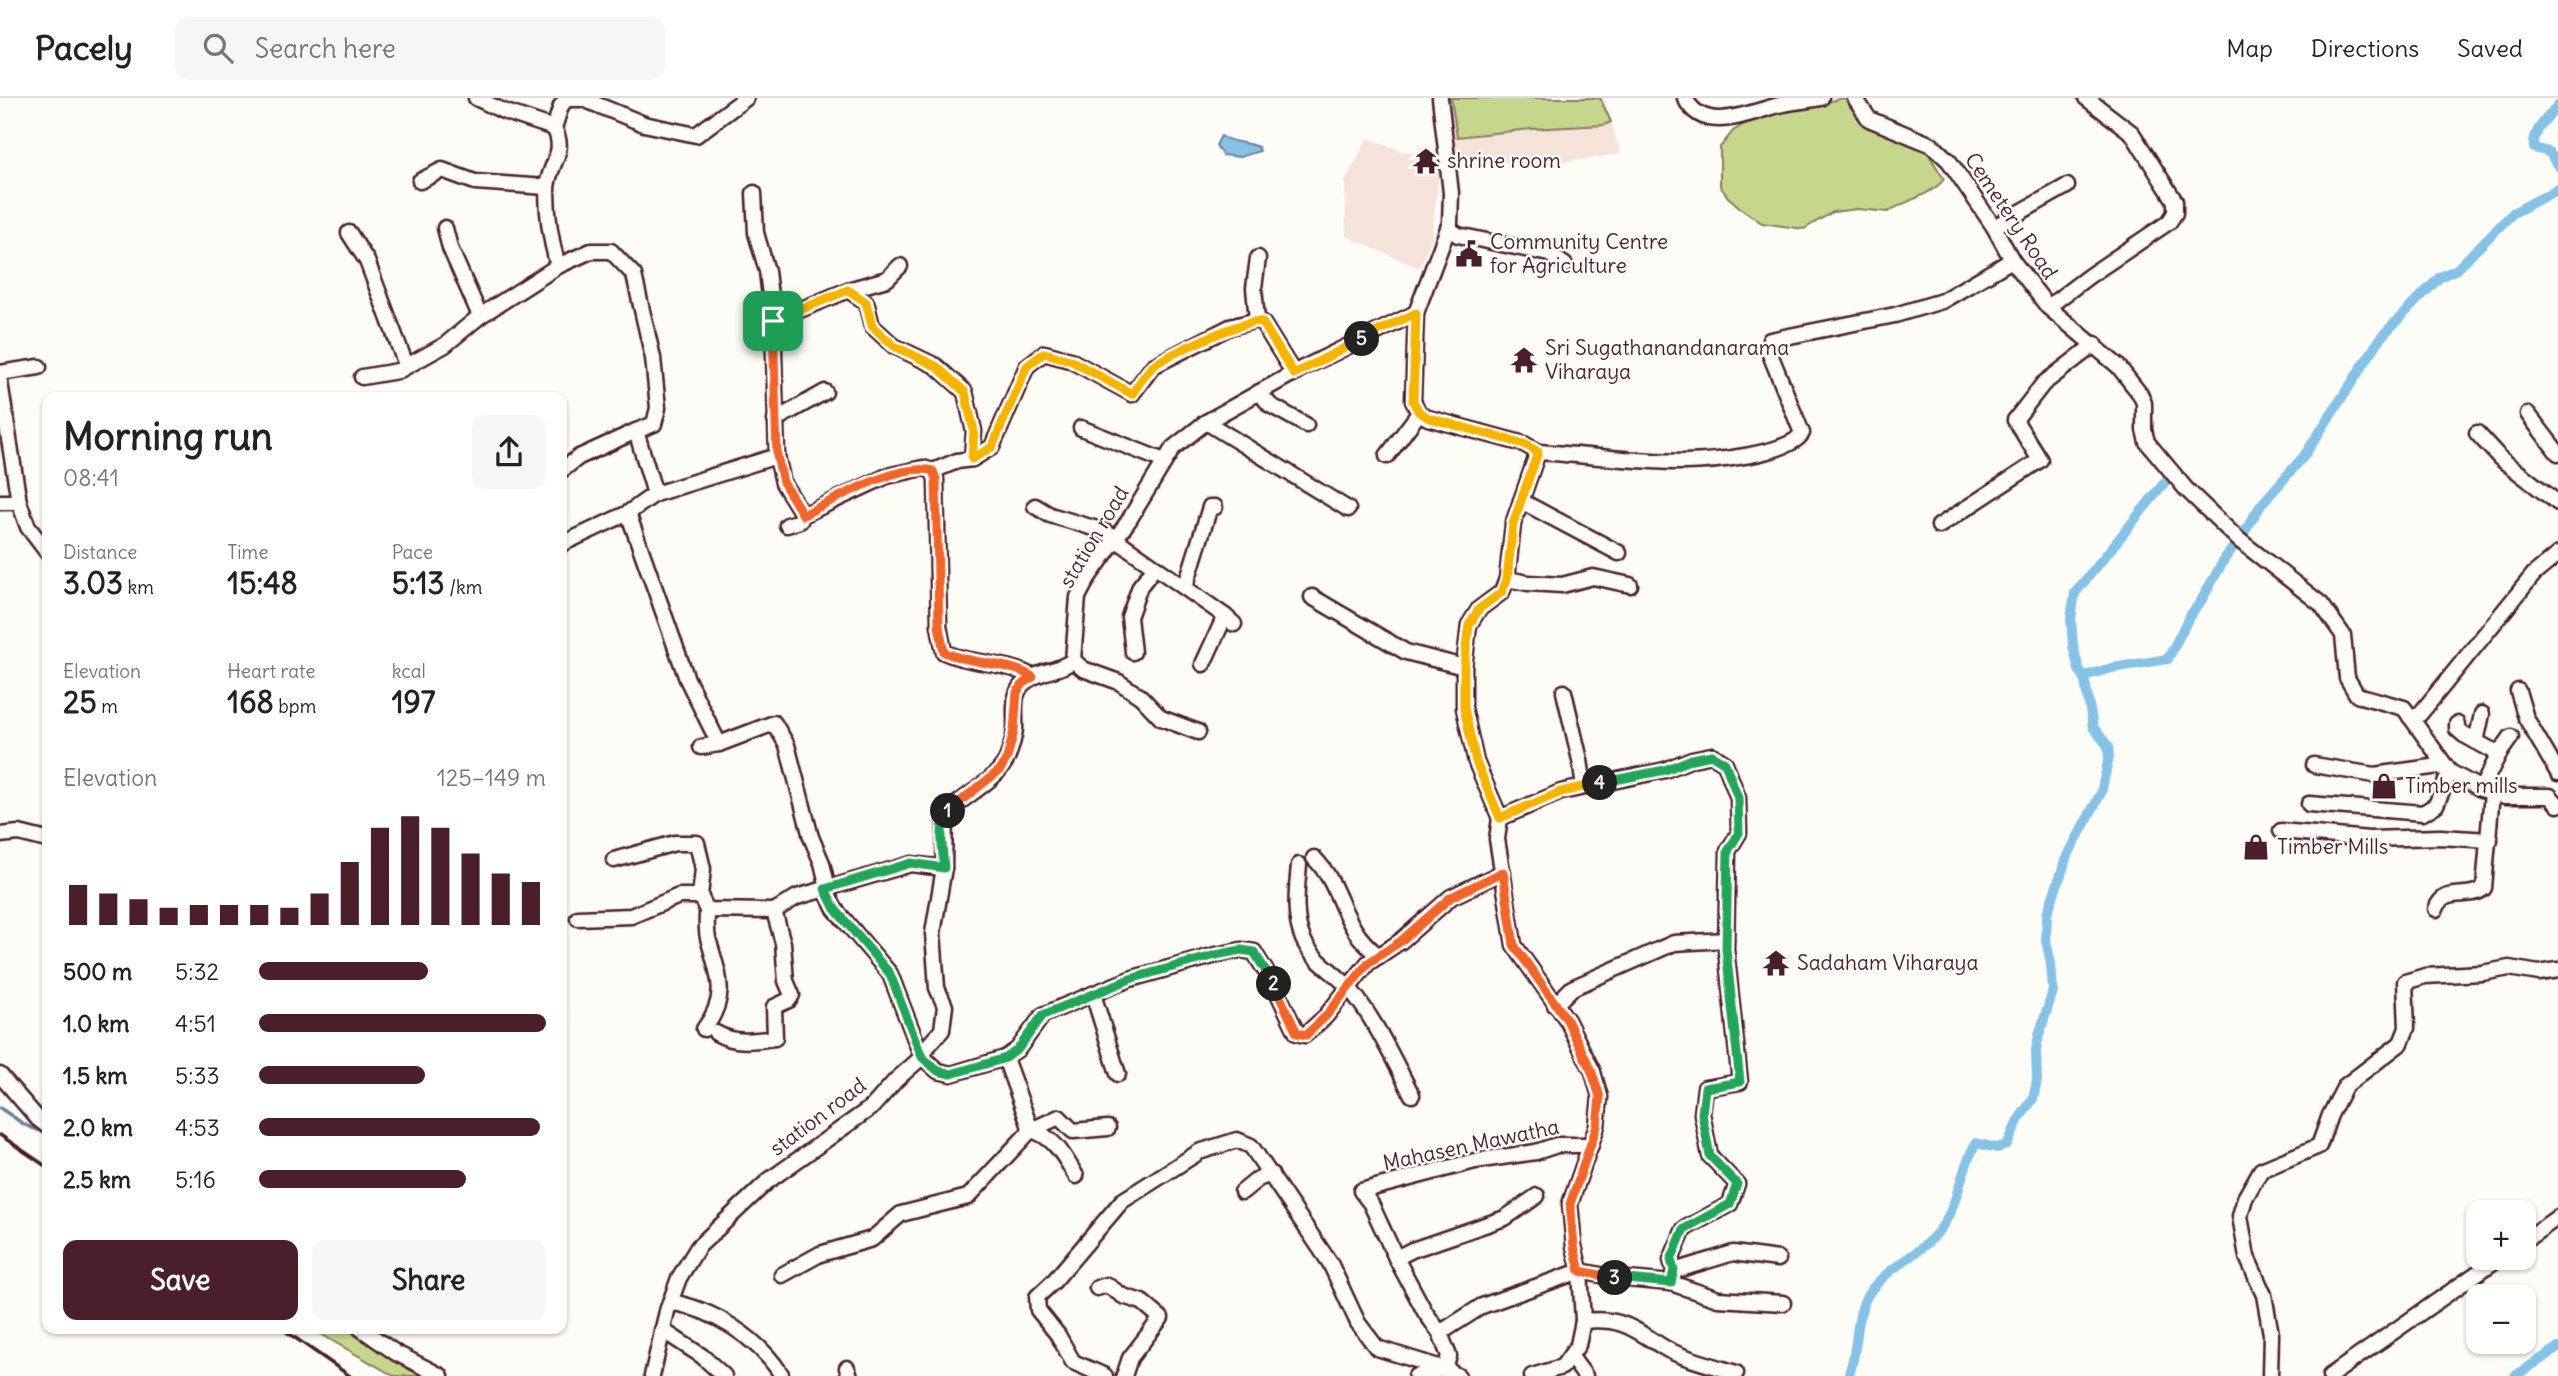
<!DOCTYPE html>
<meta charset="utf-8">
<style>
:root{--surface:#fff;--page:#f6f6f6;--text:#222;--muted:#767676;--line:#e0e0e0;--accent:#4a1f2b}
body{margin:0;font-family:Delius,sans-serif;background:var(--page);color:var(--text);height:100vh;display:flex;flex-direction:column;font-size:26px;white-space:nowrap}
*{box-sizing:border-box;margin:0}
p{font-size:23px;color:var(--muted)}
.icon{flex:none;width:38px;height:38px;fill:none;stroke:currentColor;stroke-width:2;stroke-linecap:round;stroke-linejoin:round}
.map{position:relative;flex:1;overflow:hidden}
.side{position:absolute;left:42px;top:294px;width:525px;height:942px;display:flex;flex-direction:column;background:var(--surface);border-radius:14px;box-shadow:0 2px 5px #0004}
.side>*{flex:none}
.tools{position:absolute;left:2466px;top:1102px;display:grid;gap:14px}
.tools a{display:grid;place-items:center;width:70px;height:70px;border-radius:14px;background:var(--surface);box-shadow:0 2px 5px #0004;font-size:35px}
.pin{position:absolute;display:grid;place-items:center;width:60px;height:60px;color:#fff;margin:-30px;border-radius:14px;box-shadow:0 4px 10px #0006}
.km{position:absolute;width:35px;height:35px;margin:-18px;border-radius:50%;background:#222;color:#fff;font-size:19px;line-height:35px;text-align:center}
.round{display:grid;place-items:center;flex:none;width:74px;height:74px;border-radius:14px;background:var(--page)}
.head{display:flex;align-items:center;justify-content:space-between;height:119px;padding:0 21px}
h1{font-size:38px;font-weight:700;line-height:52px}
.figures{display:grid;grid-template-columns:repeat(3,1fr);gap:10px;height:119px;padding:7px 21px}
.figures div{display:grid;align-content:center}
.figures b{font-size:30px;font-weight:700}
.figures small{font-size:19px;font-weight:400}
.figures p{font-size:19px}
.chart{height:196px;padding:14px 21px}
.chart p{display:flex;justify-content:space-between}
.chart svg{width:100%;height:126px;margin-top:7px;stroke:var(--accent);stroke-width:6}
.action{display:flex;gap:14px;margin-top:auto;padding:14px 21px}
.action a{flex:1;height:80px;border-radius:14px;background:var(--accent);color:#fff;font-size:28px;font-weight:700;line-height:80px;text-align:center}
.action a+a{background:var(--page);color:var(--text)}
ul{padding:0 21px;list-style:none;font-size:23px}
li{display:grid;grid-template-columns:112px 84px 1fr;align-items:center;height:52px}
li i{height:18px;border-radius:9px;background:var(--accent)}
header{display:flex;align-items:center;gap:42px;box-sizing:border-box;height:98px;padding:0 35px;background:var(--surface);border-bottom:2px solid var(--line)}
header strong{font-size:33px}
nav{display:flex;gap:38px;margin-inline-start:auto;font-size:24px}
.search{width:490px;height:63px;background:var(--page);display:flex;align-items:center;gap:18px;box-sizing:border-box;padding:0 24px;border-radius:14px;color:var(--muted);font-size:26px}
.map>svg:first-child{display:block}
</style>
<header>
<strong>Pacely</strong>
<div class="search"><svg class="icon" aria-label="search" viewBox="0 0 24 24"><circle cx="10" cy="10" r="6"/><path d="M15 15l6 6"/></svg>Search here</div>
<nav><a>Map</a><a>Directions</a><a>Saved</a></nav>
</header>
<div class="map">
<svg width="2558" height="1278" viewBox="0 0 2558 1278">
<rect width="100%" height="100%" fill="#fdfcf7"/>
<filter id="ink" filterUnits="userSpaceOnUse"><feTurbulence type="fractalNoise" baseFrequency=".0143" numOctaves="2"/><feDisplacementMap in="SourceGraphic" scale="14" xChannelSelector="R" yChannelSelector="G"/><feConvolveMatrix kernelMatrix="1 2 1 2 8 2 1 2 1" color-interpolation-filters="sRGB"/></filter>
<g filter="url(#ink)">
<!-- built -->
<g fill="#f5e3da">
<polygon points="1447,0 1604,0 1621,56 1549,66 1507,65 1456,58"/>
<polygon points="1368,40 1402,53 1434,58 1440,68 1431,143 1419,170 1346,138 1345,83"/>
</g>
<!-- green -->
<g fill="#c4d78c" stroke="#877b5c" stroke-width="2">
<polygon points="1451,0 1600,0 1611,24 1604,27 1531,31 1457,39"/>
<path d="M1842 0 1851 2 1924 49 1944 81C1934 96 1904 103 1888 114L1857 111 1833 114 1804 131 1762 125 1744 113 1728 99 1720 88V49L1733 33 1749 23 1794 9 1817 7Z"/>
<polygon points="310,1230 350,1230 428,1278 394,1278"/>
</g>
<!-- water -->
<path fill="#85c2e5" stroke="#6d819b" stroke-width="2" d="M1221 38C1233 45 1245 44 1258 49L1260 53 1240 59 1222 57 1216 47Z"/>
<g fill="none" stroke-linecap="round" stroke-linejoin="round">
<!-- stream -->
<polyline stroke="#6d819b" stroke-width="3.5" points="0,1010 25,1027 47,1036"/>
<!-- canal -->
<g stroke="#85c2e5" stroke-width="10">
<path d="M2558 7C2548 19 2532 33 2534 50L2549 54 2558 68"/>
<polyline points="2084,578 2079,572 2073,548 2071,521 2075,495 2170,378"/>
<path d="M1848 1278C1859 1254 1854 1216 1869 1195 1887 1169 1922 1156 1941 1130 1959 1105 1961 1070 1976 1045L1997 1050 2007 1047 2019 1021 2033 1001 2037 983 2036 952 2039 937 2053 893 2051 866 2046 842 2047 816 2067 759 2101 695 2109 659 2108 648 2093 629 2084 578 2112 570 2168 561 2189 519 2201 503 2225 460 2240 441 2261 407 2304 358 2382 238 2440 179 2457 171 2513 115 2558 91"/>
<polyline points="2515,1278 2558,1250"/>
</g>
<!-- minor casing -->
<g stroke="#4a1f2b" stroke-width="19">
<g id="minor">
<path d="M476 0 503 13 554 30C568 56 547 67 547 92 547 117 551 144 558 168"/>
<path d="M1685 0C1704 39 1751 13 1783 6 1795 3 1808 3 1821 0"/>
<polyline points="1855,0 1869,21 1932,47 1949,63 1994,129 2012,162 2048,209 2118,268 2140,296 2144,305 2144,332 2147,344 2186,391 2239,442 2321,506 2343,537 2347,580 2357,597 2404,610 2450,674 2481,691 2505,698 2550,698 2558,707"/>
<polyline points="567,1 583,1 644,26 696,37 746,0"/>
<polyline points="554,30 561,8 567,0"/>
<polyline points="420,83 442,72 475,84 546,89"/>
<polyline points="754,95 756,135 767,173 773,223 777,358 783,385 803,417"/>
<polyline points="1994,129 2067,88"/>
<polyline points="445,130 450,150 480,218"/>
<polyline points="1448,130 1458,137 1549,156 1565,167"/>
<polyline points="349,135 367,163 406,267"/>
<polyline points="1258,160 1254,190 1257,222 1262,224 1294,276"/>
<polyline points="848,192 866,204 872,228 894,248 936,268 965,294 974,333 972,361"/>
<polyline points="2048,209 2089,178 2169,124 2175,115 2175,103 2132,35 2086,0"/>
<polyline points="773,223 848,192 887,181 900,168"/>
<polyline points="0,275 39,269"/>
<polyline points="362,279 398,273 445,247 480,218 558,168 591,153 611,153 634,177 653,260 658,310 654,326 636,333 655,396 628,415 687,581 719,646"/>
<polyline points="0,284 19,404 28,429 47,454"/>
<polyline points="1259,294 1270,307 1306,327"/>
<polyline points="2528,316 2558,355"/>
<polyline points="775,322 825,294"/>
<polyline points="1206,324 1348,411"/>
<polyline points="1081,330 1164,363"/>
<polyline points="2477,335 2500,360 2558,405"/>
<path d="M1538 354C1586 357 1636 364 1684 364 1708 364 1792 356 1802 335L1768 251 1770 242 1895 217 1942 203 2012 162"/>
<polyline points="1387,358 1419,315"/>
<polyline points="562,372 579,359 636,333"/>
<path d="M933 373 936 381 939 528 944 554C972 567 1006 563 1033 579"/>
<polyline points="655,396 777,358"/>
<polyline points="1521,403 1619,455"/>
<polyline points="0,404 19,404"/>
<polyline points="1035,408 1050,417 1104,433 1225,518 1234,526"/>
<polyline points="787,427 800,423 803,417 887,378 923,370 933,373 957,363 972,361 992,349 1027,268 1044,255 1070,262 1132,296 1153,268 1230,229 1257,222"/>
<polyline points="1939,428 2040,362 2015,322 2043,286 2095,246"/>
<polyline points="562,446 628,415"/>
<polyline points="1507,481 1528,485 1562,487 1593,479 1630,487"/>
<polyline points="1185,490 1210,409 1215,409"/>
<polyline points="1312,499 1406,554 1464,569"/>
<polyline points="1133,554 1129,519 1140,488 1155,469"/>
<polyline points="1073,562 1083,571 1119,584 1141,599 1161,620 1198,634"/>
<polyline points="1203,566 1225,518"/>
<polyline points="2518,593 2526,620 2558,675"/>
<polyline points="1564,594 1580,662 1584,689"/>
<polyline points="2410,619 2420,616 2534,476 2558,456"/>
<polyline points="2457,626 2457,631 2464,637 2499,656 2481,691"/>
<polyline points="2476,644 2482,616"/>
<path d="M701 649 719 646 774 625 787 647 811 739 822 765 827 786 825 791 797 799 774 813 783 845 786 883 792 897 789 902 774 909 775 940C754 943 735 946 716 935"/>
<polyline points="2499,656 2511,639"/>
<polyline points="2309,706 2423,715 2436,707 2450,674 2439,668 2374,677 2314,667"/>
<polyline points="1500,720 1497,741 1514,847 1567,922 1593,974 1600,999 1597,1028 1570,1106 1574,1148 1580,1173 1583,1223 1578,1247 1562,1269 1532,1278"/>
<polyline points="2281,733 2369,741 2440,739 2490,742"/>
<polyline points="0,737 19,735 47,742"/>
<path d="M1314 760C1344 790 1339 828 1379 858"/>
<polyline points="614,762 675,745 697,745 703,771 700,798"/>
<path d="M1299 767C1297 791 1293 818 1303 841 1313 864 1335 873 1350 891 1376 923 1393 961 1412 997"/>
<polyline points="944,770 911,766 825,791 835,811 890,876 922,959 938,973 951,976 1005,960 1018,951 1043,917 1093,896 1130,881 1216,857 1241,852 1254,854 1273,885 1297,935 1305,937 1326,918 1368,865 1401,843 1451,799 1503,774"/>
<path d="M2436 811C2445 787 2469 803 2484 790L2492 694"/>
<polyline points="578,820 631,818 679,798 700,798 707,812 774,813"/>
<polyline points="1093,896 1118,976"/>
<polyline points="1555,907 1572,890 1674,845 1726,842"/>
<path d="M704 931C730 897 718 877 708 840 706 832 707 821 707 812"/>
<path d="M1005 960 1031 1032C1055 1039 1064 1058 1076 1078"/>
<polyline points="0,977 38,1021 47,1028"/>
<polyline points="1242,1094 1258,1081 1271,1076"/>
<polyline points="2524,1143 2558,1119"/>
<polyline points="1396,1160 1412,1152 1505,1120 1537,1098"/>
<polyline points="1674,1173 1733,1155 1778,1161"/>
<polyline points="782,1177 820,1156 872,1141 901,1116 968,1099 1031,1032 1059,1019 1073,1033 1108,1030"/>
<polyline points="1671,1185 1718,1201 1783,1205"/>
<polyline points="1097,1190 1107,1187 1123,1198 1142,1204 1161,1220 1130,1260 1124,1278"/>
<path d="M670 1204C713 1211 758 1240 781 1276"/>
<path d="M1583 1223C1621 1219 1633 1230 1663 1249 1680 1260 1716 1268 1736 1275"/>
<polyline points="360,1230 396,1255 441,1278"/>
<polyline points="662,1232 702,1258 724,1278"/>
<polyline points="1440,1235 1482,1208 1580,1173 1616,1180 1671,1185 1674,1173 1671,1162 1684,1131 1730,1106 1737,1086 1710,1058 1702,1016 1705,990 1740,984 1726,851 1728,753 1739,735 1738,700 1725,665 1712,657 1692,661 1665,672 1561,694 1500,720 1476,664 1464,610 1464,569 1469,527 1479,511 1502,494 1507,481 1513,426 1538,354 1524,346 1428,320 1419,315 1413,303 1416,215 1450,125 1451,95 1440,0"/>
<polyline points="1571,1259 1585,1278"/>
<polyline points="847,1270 850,1278"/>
<path d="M652 1278 667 1213 679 1180 698 1149 768 1083 872 1009 896 982 922 959 927 949 942 932 945 908 937 890 933 835 944 770 945 716C962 699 1000 681 1008 658 1011 650 1014 640 1015 631 1016 616 1011 596 1024 585 1038 572 1060 574 1073 562L1078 499 1088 480 1129 422 1173 350 1206 324 1301 271 1416 215"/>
<polyline points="1105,1278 1073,1264 1058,1237 1038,1212 1037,1199 1054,1183 1122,1103 1199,1054 1237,1042 1251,1048 1330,1165 1358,1225 1377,1250 1445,1271 1449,1258 1440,1235 1425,1214 1396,1160 1371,1106 1361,1093 1475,1063 1536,1054 1557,1047 1591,1047"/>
<polyline points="1416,1278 1445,1271 1458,1278"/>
<polyline points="2270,1278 2271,1236 2264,1197 2247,1159 2240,1118 2245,1100 2261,1072 2319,1048 2330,1017 2345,988 2401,945 2407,930 2405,884 2425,878 2482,875 2509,870 2539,875 2558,872"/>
<polyline points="2330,1278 2499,1160"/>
</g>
</g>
<!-- minor -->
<use href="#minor" stroke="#fdfcf7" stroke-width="14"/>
<!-- rail -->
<g stroke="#4a1f2b" stroke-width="3.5">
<polyline points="0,1037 47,1069"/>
<polyline points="281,1230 350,1278"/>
</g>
</g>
</g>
<g fill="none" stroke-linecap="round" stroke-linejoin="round" filter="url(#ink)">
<!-- split-1 casing -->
<g stroke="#fff" stroke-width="14">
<path id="split-1" d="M773 223 777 358 783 384 803 417C834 402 901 363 933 373L936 381 939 528 944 554C972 567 1006 563 1033 579L1024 585 1017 594 1014 633 1007 660 1000 672 948 713"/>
</g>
<!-- split-2 casing -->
<g stroke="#fff" stroke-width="14">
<path id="split-2" d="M948 713C938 727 943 754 944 770L911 765 825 791 835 811 890 876 922 959 938 973 951 976 1006 960 1018 951 1043 917 1130 881 1216 857 1241 852 1254 854 1274 886"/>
</g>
<!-- split-3 casing -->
<g stroke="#fff" stroke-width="14">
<polyline id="split-3" points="1274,886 1297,935 1306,937 1326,918 1368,865 1401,843 1451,799 1503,774 1514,847 1567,922 1592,974 1600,999 1597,1028 1570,1106 1574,1148 1580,1173 1615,1180"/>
</g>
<!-- split-4 casing -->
<g stroke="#fff" stroke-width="14">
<polyline id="split-4" points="1600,685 1665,672 1692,661 1712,657 1725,665 1738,700 1739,735 1728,753 1726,851 1740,984 1705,990 1702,1016 1710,1058 1737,1086 1730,1106 1684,1131 1671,1162 1674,1172 1671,1185 1615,1180"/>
</g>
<!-- split-5 casing -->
<g stroke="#fff" stroke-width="14">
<polyline id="split-5" points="1362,241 1416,215 1413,303 1419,314 1429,320 1524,346 1538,354 1513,426 1507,481 1502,494 1479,511 1469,527 1464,569 1464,610 1476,664 1500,720 1561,694 1600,685"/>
</g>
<!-- split-6 casing -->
<g stroke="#fff" stroke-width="14">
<path id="split-6" d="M773 223 848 192 866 204 872 228 894 248 936 268 965 294 974 333 972 361 992 349 1027 268 1044 255 1070 262 1132 296C1138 287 1144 277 1152 269 1163 258 1249 219 1262 224L1294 276 1362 241"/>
</g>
<!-- split-1 -->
<use href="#split-1" stroke="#f0652b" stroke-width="9"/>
<!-- split-2 -->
<use href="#split-2" stroke="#22a559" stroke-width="9"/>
<!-- split-3 -->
<use href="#split-3" stroke="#f0652b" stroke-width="9"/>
<!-- split-4 -->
<use href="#split-4" stroke="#22a559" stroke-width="9"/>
<!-- split-5 -->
<use href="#split-5" stroke="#f5b400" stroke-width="9"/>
<!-- split-6 -->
<use href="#split-6" stroke="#f5b400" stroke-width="9"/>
</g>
<!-- icons -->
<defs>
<g id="temple-bare" transform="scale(2.1)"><path d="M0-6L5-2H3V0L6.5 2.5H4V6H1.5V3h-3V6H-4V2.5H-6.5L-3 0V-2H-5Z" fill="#4a1f2b" stroke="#fdfcf7" stroke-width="2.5" paint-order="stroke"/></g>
<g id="civic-bare" transform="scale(2.1)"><path d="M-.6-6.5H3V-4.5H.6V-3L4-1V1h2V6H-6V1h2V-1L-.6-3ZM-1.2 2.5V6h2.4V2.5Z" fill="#4a1f2b" stroke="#fdfcf7" stroke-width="2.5" paint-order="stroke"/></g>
<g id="shop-bare" transform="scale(2.1)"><path d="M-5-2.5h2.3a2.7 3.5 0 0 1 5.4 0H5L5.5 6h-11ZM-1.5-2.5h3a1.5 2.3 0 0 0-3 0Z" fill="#4a1f2b" stroke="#fdfcf7" stroke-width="2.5" paint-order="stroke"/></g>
</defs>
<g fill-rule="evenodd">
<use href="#temple-bare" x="1426" y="63"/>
<use href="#civic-bare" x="1469" y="156"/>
<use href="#temple-bare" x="1524" y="262"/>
<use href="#shop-bare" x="2384" y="688"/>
<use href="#shop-bare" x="2256" y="749"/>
<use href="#temple-bare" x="1776" y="865"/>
</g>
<g text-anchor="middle" stroke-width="5" stroke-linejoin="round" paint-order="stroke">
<!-- poi labels -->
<g font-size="21" fill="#4a1f2b" stroke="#fdfcf7" text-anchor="start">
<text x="1447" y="70">shrine room</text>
<text x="1490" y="151">Community Centre<tspan x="1490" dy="24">for Agriculture</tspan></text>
<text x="1545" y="257">Sri Sugathanandanarama<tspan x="1545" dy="24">Viharaya</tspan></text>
<text x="2405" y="695">Timber mills</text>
<text x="2277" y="756">Timber Mills</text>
<text x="1797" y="872">Sadaham Viharaya</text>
</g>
<!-- street labels -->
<g font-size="21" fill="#4a1f2b" stroke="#fdfcf7">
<text transform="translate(2011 118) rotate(56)" y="7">Cemetery Road</text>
<text transform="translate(1094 439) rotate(-59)" y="7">station road</text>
<text transform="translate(818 1019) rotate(-37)" y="7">station road</text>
<text transform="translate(1471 1047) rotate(-12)" y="7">Mahasen Mawatha</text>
</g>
</g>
</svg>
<div class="tools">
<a>+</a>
<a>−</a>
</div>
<div class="pin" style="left:773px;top:223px;background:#1e9e55"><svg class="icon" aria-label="arrive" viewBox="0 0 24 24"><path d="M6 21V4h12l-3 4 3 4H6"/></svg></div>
<b class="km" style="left:948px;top:713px">1</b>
<b class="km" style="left:1274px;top:886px">2</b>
<b class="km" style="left:1615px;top:1180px">3</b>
<b class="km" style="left:1600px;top:685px">4</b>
<b class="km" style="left:1362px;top:241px">5</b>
<section class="side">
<div class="head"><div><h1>Morning run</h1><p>08:41</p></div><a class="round"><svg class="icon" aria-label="share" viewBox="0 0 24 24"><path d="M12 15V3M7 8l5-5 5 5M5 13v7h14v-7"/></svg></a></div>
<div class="figures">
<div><p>Distance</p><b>3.03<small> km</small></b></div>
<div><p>Time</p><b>15:48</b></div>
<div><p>Pace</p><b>5:13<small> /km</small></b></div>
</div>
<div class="figures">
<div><p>Elevation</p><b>25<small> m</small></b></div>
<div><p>Heart rate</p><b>168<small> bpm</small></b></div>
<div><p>kcal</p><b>197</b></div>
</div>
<div class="chart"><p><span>Elevation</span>125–149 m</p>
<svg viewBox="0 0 160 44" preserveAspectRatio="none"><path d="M5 44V30M15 44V33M25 44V35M35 44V38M45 44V37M55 44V37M65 44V37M75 44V38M85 44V33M95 44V22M105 44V10M115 44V6M125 44V10M135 44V19M145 44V26M155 44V29"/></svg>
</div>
<ul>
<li><b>500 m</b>5:32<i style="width:59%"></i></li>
<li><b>1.0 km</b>4:51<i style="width:100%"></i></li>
<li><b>1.5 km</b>5:33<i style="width:58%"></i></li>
<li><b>2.0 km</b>4:53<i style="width:98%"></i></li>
<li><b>2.5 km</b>5:16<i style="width:72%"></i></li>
</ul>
<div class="action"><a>Save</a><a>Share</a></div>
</section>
</div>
